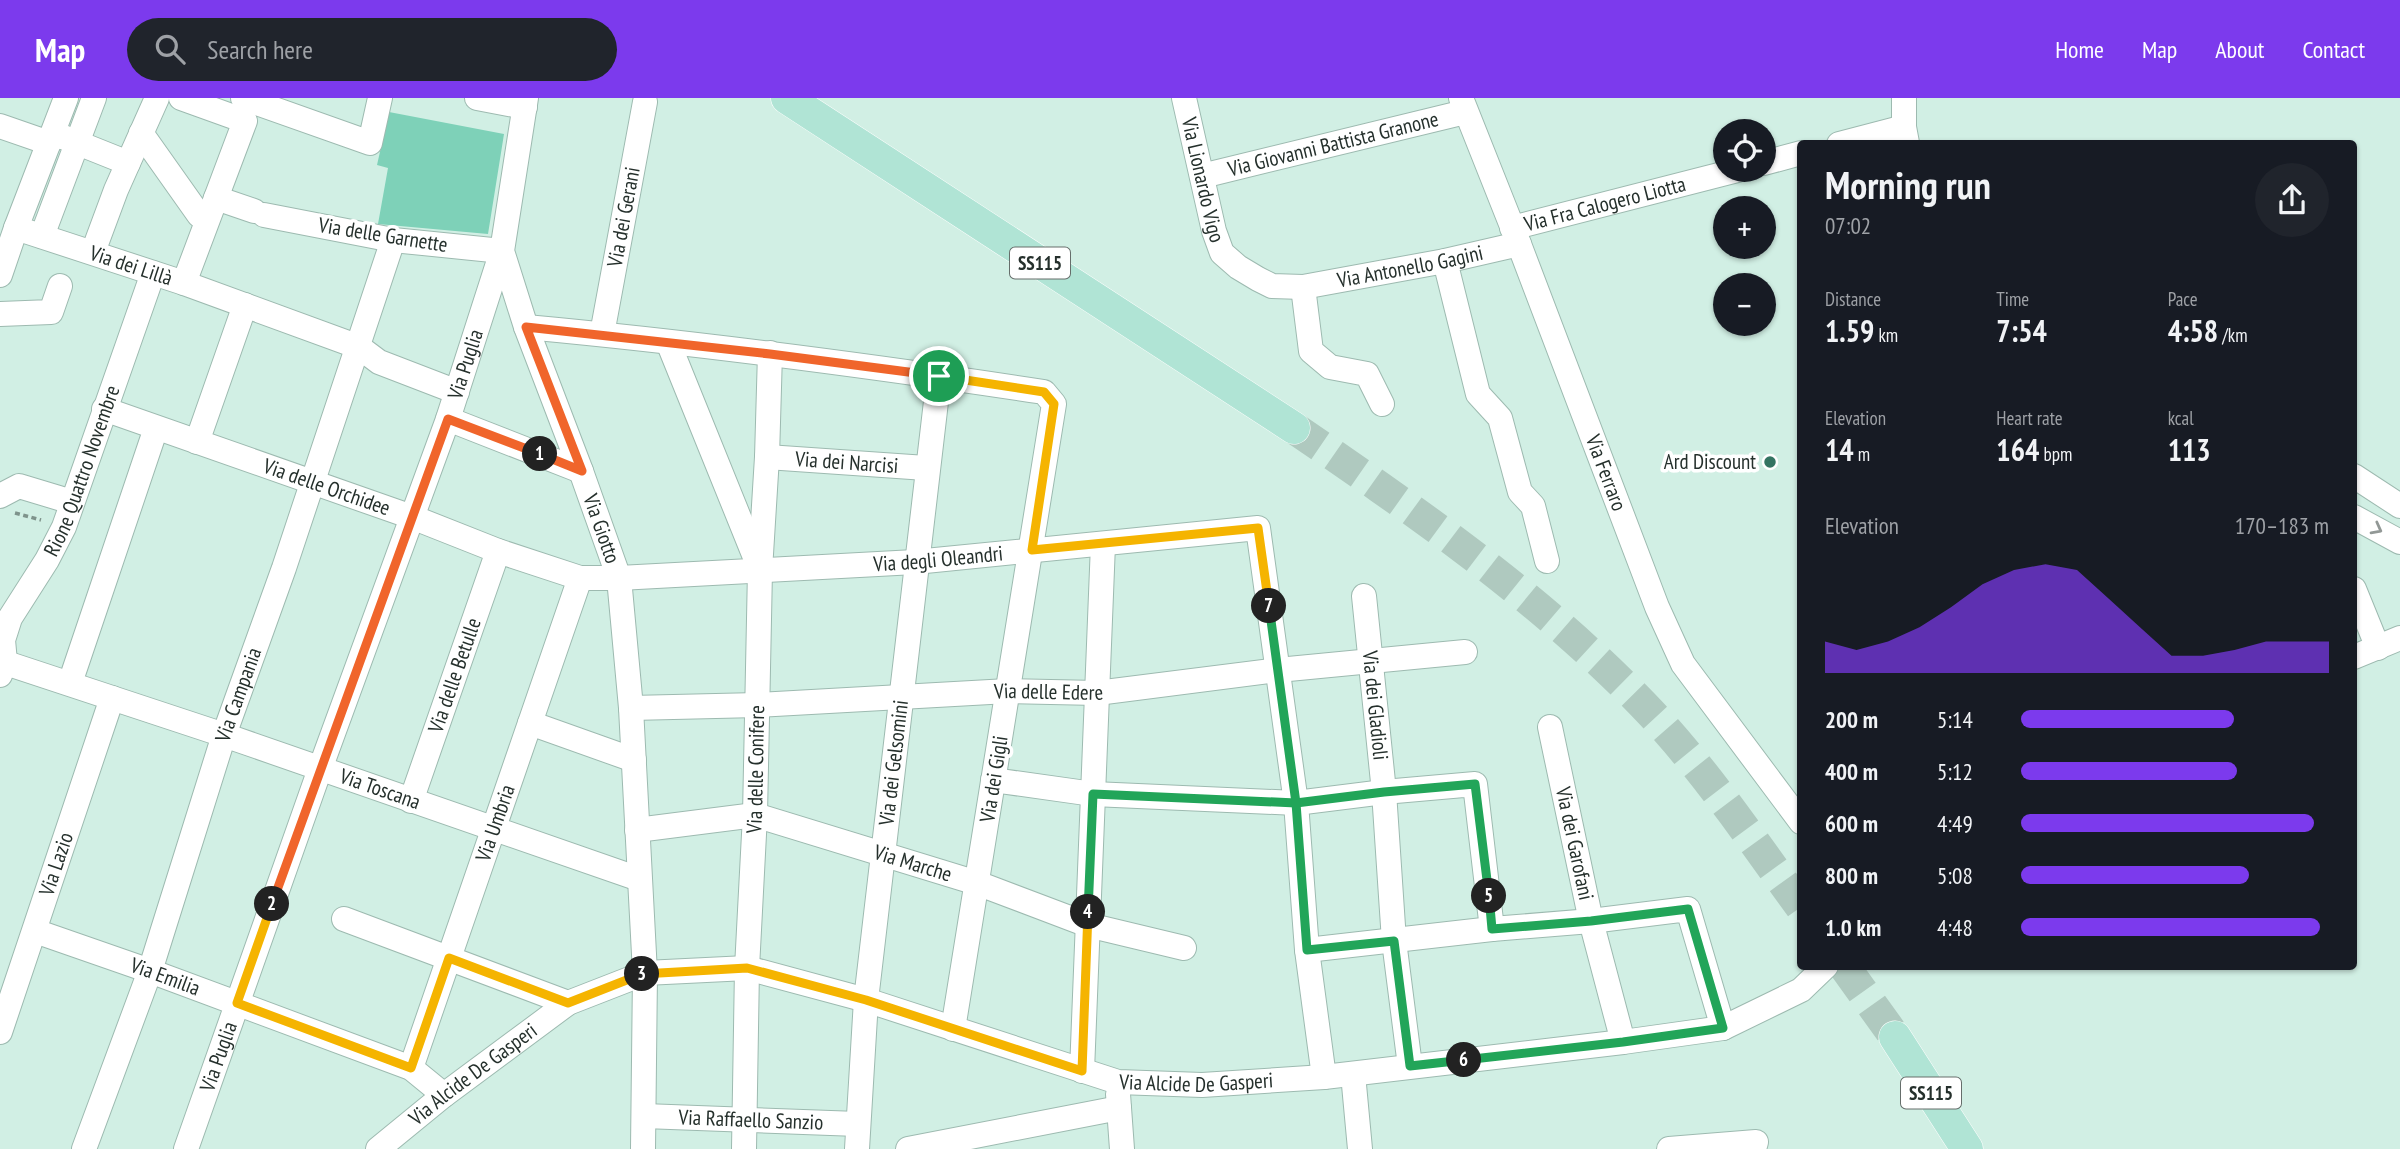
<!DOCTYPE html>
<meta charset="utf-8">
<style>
:root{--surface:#171b24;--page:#20242c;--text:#f1f3f6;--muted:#9ea1a6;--accent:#7c3aed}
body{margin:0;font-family:"PT Sans Narrow",sans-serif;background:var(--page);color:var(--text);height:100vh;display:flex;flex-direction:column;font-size:26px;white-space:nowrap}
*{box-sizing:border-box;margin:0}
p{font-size:23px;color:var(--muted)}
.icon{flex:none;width:38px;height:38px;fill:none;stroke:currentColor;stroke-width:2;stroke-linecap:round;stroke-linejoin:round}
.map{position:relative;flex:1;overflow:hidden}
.side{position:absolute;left:1797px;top:42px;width:560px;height:830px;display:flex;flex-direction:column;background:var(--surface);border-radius:7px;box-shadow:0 2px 5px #0004}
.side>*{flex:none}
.buttons{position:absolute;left:1713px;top:21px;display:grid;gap:14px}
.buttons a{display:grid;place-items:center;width:63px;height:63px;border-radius:50%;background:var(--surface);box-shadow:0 2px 5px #0004;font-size:35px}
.pin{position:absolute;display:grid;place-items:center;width:60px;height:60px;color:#fff;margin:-30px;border:4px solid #fff;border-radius:50%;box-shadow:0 2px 7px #0007}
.km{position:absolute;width:35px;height:35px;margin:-18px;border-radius:50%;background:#222;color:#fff;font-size:19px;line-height:35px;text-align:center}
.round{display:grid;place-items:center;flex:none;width:74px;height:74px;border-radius:37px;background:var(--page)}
.overview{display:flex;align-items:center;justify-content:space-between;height:119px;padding:0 28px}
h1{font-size:38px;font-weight:700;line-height:52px}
.figures{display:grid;grid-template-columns:repeat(3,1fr);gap:10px;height:119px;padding:7px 28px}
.figures div{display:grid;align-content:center}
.figures b{font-size:30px;font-weight:700}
.figures small{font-size:19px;font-weight:400}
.figures p{font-size:19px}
.chart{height:196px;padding:14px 28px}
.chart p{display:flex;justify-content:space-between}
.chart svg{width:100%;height:126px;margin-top:7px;fill:var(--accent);opacity:.7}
ul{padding:0 28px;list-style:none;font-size:23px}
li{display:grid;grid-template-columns:112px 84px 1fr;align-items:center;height:52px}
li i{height:18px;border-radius:9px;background:var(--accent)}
header{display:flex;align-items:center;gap:42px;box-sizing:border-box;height:98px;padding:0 35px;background:var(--accent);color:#fff}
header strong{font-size:33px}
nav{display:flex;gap:38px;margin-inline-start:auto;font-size:24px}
.search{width:490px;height:63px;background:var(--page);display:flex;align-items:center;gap:18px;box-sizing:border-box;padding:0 24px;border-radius:38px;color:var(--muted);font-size:26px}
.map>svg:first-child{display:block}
</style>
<header>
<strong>Map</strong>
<div class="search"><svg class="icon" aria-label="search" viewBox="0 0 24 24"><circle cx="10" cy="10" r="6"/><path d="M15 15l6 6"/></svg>Search here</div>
<nav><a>Home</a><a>Map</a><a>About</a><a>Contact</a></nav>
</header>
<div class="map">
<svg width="2400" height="1051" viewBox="0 0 2400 1051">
<rect width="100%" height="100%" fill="#d1efe4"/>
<!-- green -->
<polygon fill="#7ed1b8" points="389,14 504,36 488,136 378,126 388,70 377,67"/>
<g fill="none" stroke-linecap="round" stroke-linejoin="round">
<!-- major-tunnel -->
<g stroke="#afc9bf" stroke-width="32" stroke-dasharray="32 16" stroke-linecap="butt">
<path d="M1294 330C1420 416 1546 504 1651 615 1707 675 1753 743 1801 809"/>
<polyline points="1844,868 1895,939"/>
</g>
<!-- minor casing -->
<g stroke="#9dbab0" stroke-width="26">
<g id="minor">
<polyline points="181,0 245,23 184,185"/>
<polyline points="243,0 370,45 380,0"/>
<polyline points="477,0 525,9"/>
<path id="s1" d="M526 0 502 153 526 229 581 373 619 480 631 610 645 875 643 1051"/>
<path id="s2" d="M1184 0 1214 133 1222 155 1238 169 1258 181 1272 188 1303 189 1445 163 1519 146"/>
<path id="s3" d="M1461 0 1519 146 1657 509 1683 566 1801 724"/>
<polyline points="1904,0 1904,29 1907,45"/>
<polyline points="0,28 49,45"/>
<polyline points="141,35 199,117"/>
<polyline points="63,39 128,65"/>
<polyline points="1839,46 1904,29"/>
<polyline points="1764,65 1801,55"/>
<path id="s4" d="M1202 78 1465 14"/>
<polyline points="216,100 254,113"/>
<path id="s5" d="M16 130 184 185 359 249 379 264 457 294"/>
<path id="s6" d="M1512 130 1738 72"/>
<polyline points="42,138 94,0"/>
<polyline points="93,154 116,92 157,0"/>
<polyline points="1445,163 1478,296 1500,320 1520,394 1533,408 1547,463"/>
<polyline points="0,177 16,130 66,0"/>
<polyline points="1303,189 1311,253 1330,269 1367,276 1382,306"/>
<polyline points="0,216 51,214 60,188"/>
<path d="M526 229C699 245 872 268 1044 294L1054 306 953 931"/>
<path id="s7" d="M602 236 645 4"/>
<polyline points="668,244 757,464"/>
<path id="s8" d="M104 311 412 419 498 453 580 480H619L915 464 1258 430 1296 705 1307 852 1324 979"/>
<polyline points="448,321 581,373"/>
<polyline points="197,344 245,207"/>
<path id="s9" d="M767 359 926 370"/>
<polyline points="2354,378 2400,408"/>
<polyline points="0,398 19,388 72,404"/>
<polyline points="2354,419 2400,444"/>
<polyline points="2354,491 2378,550"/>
<path id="s10" d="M1364 498 1384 694 1394 843 1410 968"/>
<polyline points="2354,559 2400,540"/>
<path id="s11" d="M0 563 224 637 639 781"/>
<path id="s12" d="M0 577 5 564 3 542 10 520 47 462 64 429 153 175"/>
<polyline points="70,585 156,330"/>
<path id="s13" d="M631 610 758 607 1008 593 1097 595 1278 572 1465 554"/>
<polyline points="530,625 634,662"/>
<path id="s14" d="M1550 629 1591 823 1623 944"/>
<polyline points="993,682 1093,696 1296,705 1384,694 1475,686 1492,831"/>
<path id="s15" d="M411 703 498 453"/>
<path id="s16" d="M637 732 755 717 977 785 1088 827 1184 850"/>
<polyline points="344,821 568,905"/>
<path id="s17" d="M35 833 150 873 411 970 444 997"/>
<polyline points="1307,852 1492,831 1591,823 1688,811 1723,930"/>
<path id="s18" d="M0 934 112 600"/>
<path id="s19" d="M411 970 580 480"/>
<polyline points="1082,973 1103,446"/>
<polyline points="1353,976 1360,1051"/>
<polyline points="1118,996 1122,1051"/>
<path id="s20" d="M644 1018 858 1026"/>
<path id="s21" d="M84 1051 150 873 224 637 284 470 393 142"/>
<path id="s22" d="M186 1051 320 671 448 321 502 153 393 142 264 117"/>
<path id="s23" d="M378 1051 444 997 568 905 645 875 747 870 866 902 1118 984 1202 987 1324 979 1623 944 1723 930 1801 892 1826 868"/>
<path id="s24" d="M744 1051 747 870 755 717 760 472 767 359 770 255"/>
<path id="s25" d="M857 1051 866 902 939 278"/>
<polyline points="908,1051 1119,1010"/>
<polyline points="1669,1051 1756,1044 1754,1051"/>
</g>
</g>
<!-- major casing -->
<g stroke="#fff" stroke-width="33">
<g id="major">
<polyline points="787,0 1294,330"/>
<polyline points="1895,939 1967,1051"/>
</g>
</g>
<!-- path -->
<polyline stroke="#7e938b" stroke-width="3.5" stroke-dasharray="5 3.5" stroke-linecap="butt" points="15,415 41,422"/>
<!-- minor -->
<use href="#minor" stroke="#fff" stroke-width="24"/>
<!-- major -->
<use href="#major" stroke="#b0e4d5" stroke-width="32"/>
</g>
<!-- one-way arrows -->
<defs><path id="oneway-chevron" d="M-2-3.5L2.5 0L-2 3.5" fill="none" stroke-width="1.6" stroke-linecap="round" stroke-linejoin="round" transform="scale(1.75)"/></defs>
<use stroke="#929896" href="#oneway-chevron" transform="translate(2377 431) rotate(28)"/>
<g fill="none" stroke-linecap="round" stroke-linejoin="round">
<!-- split-1 casing -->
<g stroke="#fff" stroke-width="14">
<polyline id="split-1" points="540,356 582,373 526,229 770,256 939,278"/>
</g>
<!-- split-2 casing -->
<g stroke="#fff" stroke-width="14">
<polyline id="split-2" points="272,806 448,321 540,356"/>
</g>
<!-- split-3 casing -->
<g stroke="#fff" stroke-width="14">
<polyline id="split-3" points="272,806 237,905 411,970 449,860 568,905 642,876"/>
</g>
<!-- split-4 casing -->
<g stroke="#fff" stroke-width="14">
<polyline id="split-4" points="642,876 747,870 866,902 1082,973 1088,814"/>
</g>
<!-- split-5 casing -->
<g stroke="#fff" stroke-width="14">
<polyline id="split-5" points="1088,814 1093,696 1296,705 1384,694 1475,686 1489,798"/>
</g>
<!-- split-6 casing -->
<g stroke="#fff" stroke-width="14">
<polyline id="split-6" points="1464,962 1623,944 1723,930 1688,811 1591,823 1492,831 1489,798"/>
</g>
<!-- split-7 casing -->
<g stroke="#fff" stroke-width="14">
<polyline id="split-7" points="1269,508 1296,705 1307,852 1394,843 1410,968 1464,962"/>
</g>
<!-- split-8 casing -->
<g stroke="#fff" stroke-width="14">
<polyline id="split-8" points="939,278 1044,294 1054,306 1032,452 1258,430 1269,508"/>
</g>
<!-- split-1 -->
<use href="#split-1" stroke="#f0652b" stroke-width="9"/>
<!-- split-2 -->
<use href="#split-2" stroke="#f0652b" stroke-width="9"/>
<!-- split-3 -->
<use href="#split-3" stroke="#f5b400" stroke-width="9"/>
<!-- split-4 -->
<use href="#split-4" stroke="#f5b400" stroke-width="9"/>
<!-- split-5 -->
<use href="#split-5" stroke="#22a559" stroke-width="9"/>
<!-- split-6 -->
<use href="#split-6" stroke="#22a559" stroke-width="9"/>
<!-- split-7 -->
<use href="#split-7" stroke="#22a559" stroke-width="9"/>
<!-- split-8 -->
<use href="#split-8" stroke="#f5b400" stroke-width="9"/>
</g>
<!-- markers -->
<circle fill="#347462" stroke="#fff" stroke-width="2.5" cx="1770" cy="364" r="7"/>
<g text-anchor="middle" stroke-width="7" stroke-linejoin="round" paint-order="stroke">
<!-- shield labels -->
<g fill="#fff" stroke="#666e6b" stroke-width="2">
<rect x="1010" y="149.5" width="60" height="31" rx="5"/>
<rect x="1901" y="979.5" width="60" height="31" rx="5"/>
</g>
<g font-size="19" font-weight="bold" fill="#25302c">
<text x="1040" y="172">SS115</text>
<text x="1931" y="1002">SS115</text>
</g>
<!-- street labels -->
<g font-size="21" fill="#25302c" stroke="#fff">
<text dy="7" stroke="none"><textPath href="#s4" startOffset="135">Via Giovanni Battista Granone</textPath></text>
<text dy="7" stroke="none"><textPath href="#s2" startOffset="84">Via Lionardo Vigo</textPath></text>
<text dy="7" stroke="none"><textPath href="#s6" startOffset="96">Via Fra Calogero Liotta</textPath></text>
<text dy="7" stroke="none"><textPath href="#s7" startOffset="119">Via dei Gerani</textPath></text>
<text transform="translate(383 137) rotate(9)" y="7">Via delle Garnette</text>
<text dy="7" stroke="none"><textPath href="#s5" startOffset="121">Via dei Lillà</textPath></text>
<text dy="7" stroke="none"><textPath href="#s2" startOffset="360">Via Antonello Gagini</textPath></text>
<text dy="7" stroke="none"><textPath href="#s22" startOffset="833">Via Puglia</textPath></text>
<text dy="7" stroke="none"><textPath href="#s9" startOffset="80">Via dei Narcisi</textPath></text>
<text dy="7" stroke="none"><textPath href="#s12" startOffset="224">Rione Quattro Novembre</textPath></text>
<text dy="7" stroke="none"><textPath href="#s3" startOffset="402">Via Ferraro</textPath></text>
<text dy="7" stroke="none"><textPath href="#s8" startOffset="236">Via delle Orchidee</textPath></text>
<text dy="7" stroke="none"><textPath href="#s1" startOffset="450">Via Giotto</textPath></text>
<text dy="7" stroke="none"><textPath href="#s8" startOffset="864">Via degli Oleandri</textPath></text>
<text dy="7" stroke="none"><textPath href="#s15" startOffset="133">Via delle Betulle</textPath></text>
<text dy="7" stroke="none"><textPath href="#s13" startOffset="418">Via delle Edere</textPath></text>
<text dy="7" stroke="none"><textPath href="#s21" startOffset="480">Via Campania</textPath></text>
<text dy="7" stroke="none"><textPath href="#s10" startOffset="110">Via dei Gladioli</textPath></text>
<text dy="7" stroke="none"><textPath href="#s25" startOffset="388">Via dei Gelsomini</textPath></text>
<text dy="7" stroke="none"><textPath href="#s24" startOffset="380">Via delle Conifere</textPath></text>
<text transform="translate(994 681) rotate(-81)" y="7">Via dei Gigli</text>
<text dy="7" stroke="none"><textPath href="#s11" startOffset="401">Via Toscana</textPath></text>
<text dy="7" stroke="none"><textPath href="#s19" startOffset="259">Via Umbria</textPath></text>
<text dy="7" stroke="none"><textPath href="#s14" startOffset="119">Via dei Garofani</textPath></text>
<text dy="7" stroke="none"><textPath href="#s18" startOffset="177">Via Lazio</textPath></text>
<text dy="7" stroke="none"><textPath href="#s16" startOffset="284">Via Marche</textPath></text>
<text dy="7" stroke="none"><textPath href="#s17" startOffset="138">Via Emilia</textPath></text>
<text dy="7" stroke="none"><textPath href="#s22" startOffset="98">Via Puglia</textPath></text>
<text dy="7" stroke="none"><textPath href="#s23" startOffset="121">Via Alcide De Gasperi</textPath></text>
<text dy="7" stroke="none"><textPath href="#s23" startOffset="891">Via Alcide De Gasperi</textPath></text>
<text dy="7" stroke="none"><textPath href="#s20" startOffset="107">Via Raffaello Sanzio</textPath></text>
</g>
<!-- poi labels -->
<g font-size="21" fill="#25302c" stroke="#fff" text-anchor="end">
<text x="1756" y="371">Ard Discount</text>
</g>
</g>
</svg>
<div class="buttons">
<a><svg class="icon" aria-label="locate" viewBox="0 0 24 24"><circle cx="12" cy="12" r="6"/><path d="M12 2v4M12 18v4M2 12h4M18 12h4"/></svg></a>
<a>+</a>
<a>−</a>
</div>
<div class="pin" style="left:939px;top:278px;background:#1e9e55"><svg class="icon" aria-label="arrive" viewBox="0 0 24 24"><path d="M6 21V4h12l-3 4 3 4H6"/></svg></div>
<b class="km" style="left:540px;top:356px">1</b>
<b class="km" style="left:272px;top:806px">2</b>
<b class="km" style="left:642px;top:876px">3</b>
<b class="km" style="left:1088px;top:814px">4</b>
<b class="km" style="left:1489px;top:798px">5</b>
<b class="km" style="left:1464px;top:962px">6</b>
<b class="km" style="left:1269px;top:508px">7</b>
<section class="side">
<div class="overview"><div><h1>Morning run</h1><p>07:02</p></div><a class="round"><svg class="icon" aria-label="share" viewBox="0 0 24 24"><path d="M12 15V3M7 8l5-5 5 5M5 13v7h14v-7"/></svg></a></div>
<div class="figures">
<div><p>Distance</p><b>1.59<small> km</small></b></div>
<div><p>Time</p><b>7:54</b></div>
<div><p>Pace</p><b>4:58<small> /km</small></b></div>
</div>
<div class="figures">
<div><p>Elevation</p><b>14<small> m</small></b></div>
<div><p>Heart rate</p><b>164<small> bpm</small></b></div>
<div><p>kcal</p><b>113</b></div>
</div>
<div class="chart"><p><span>Elevation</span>170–183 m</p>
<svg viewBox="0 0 160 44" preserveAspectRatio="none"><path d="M0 44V33L10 36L20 33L30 28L40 21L50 13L60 8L70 6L80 8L90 18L100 28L110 38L120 38L130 36L140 33L150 33L160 33V44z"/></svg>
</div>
<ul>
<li><b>200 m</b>5:14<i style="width:69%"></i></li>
<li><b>400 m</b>5:12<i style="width:70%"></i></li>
<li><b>600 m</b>4:49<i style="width:95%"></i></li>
<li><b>800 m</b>5:08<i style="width:74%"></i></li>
<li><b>1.0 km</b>4:48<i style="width:97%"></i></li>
</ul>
</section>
</div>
